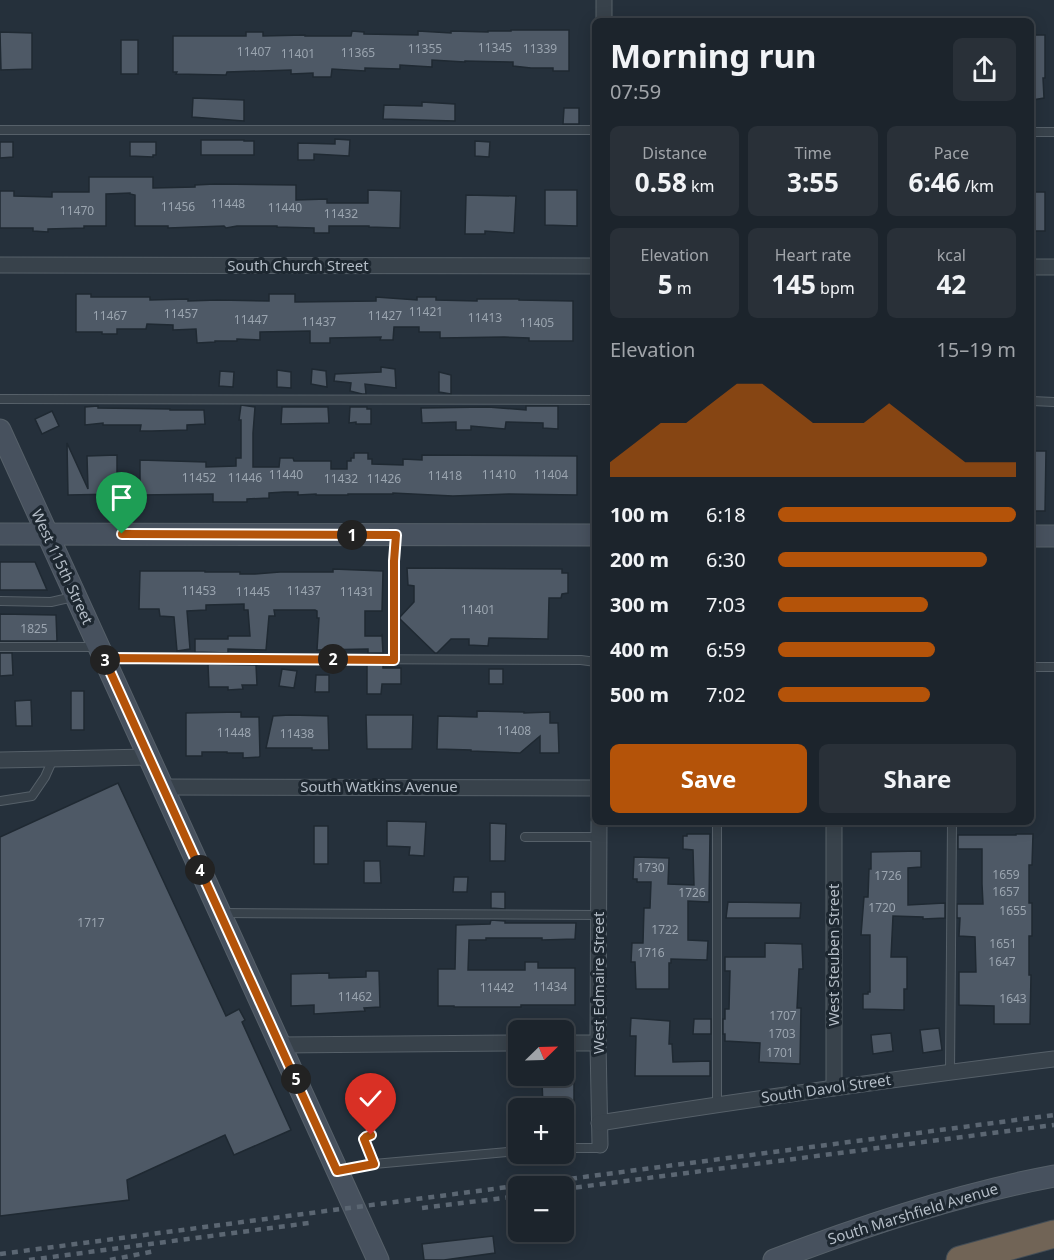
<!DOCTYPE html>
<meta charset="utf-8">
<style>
:root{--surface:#1c242c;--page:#293038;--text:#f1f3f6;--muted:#a0a4a9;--line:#3a4148;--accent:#b45309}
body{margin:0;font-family:"Noto Sans",sans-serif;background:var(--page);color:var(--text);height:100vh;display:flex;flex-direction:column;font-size:22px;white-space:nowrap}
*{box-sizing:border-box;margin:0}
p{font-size:20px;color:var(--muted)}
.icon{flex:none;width:33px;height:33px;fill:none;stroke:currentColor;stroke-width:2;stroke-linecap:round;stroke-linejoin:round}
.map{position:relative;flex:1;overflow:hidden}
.panel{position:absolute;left:592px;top:18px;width:442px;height:807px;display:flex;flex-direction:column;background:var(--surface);border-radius:9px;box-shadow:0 3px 15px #0003,0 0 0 2px var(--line)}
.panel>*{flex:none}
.needle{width:39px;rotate:67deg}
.buttons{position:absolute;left:508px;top:1020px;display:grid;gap:12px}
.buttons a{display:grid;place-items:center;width:66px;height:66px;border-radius:9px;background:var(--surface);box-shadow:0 3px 15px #0003,0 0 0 2px var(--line);font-size:30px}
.pin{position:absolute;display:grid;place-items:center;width:51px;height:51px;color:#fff;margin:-62px -26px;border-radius:50% 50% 50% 0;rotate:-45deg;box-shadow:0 0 6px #0007}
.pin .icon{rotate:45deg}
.km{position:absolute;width:30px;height:30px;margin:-15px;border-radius:50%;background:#222;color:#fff;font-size:16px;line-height:30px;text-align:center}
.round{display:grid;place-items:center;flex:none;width:63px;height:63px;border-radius:9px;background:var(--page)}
.head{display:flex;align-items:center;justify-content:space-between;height:102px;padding:0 18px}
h1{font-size:33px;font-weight:700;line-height:45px}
.figures{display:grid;grid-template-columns:repeat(3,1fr);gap:9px;height:102px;padding:6px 18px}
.figures div{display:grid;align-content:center;border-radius:9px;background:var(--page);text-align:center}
.figures b{font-size:26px;font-weight:700}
.figures small{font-size:16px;font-weight:400}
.figures p{font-size:16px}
.chart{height:168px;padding:12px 18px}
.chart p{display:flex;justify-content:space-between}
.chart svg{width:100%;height:108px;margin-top:6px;fill:var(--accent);opacity:.7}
.cta{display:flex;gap:12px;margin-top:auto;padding:12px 18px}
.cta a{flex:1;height:69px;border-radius:9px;background:var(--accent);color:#fff;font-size:24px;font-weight:700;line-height:69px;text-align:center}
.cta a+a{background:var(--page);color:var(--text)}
ul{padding:0 18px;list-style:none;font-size:20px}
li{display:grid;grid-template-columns:96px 72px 1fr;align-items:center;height:45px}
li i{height:15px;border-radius:8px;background:var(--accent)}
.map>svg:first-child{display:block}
</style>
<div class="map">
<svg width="1054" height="1260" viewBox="0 0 1054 1260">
<rect width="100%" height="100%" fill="#25303b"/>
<!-- building -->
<g fill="#4e5966" stroke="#1f2932" stroke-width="1.5">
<polygon points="511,30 569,30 569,71 553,71 553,68 531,68 513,66 513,62 465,61 465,62 432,60 432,67 400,65 400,69 365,68 365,71 332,69 331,77 313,77 313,73 291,74 291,70 227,72 226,75 176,74 177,72 173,72 173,36 246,36 246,32 263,32 263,36 305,35 305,36 351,36 352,31 364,32 364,34 418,35 418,31 451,33 451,31 488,32 488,31 511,31"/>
<polygon points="0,32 32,33 32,69 1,70"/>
<polygon points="1032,35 1045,35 1045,78 1043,78 1044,98 1032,100"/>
<rect x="121" y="40" width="17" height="34"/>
<polygon points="193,98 244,100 244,121 192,117"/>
<polygon points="422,102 455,104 455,121 383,119 384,105 422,106"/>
<polygon points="564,108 579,108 579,124 563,124"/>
<polygon points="335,139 350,140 349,156 314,154 314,160 298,160 298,143 335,144"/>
<polygon points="201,140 244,140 244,141 254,141 254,155 201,155"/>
<polygon points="475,141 490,142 489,157 475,156"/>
<polygon points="0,142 13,142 13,157 0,158"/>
<polygon points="130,142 156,142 156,155 153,155 153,157 130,156"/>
<polygon points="89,177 153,177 153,188 195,187 195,185 215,184 296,185 296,200 327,199 327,203 368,203 368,190 401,191 400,228 369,227 369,226 329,226 329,233 314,233 314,228 277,227 277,226 237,226 226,228 224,226 168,228 168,226 135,226 135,195 130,194 130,193 106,194 106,226 84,226 84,228 48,229 48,232 33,231 33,228 0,228 0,191 14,191 14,196 52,197 52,192 89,192"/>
<polygon points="545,190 577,190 577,226 545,225"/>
<rect x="1032" y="192" width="13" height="39"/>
<polygon points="466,195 516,196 514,233 485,231 485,234 465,234"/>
<polygon points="76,294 91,294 91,297 150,297 150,300 188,299 188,301 218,300 269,301 269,294 295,294 295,302 376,301 376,297 417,300 417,297 436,297 436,300 477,301 477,299 519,299 519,300 573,301 573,341 529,341 529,338 504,337 440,338 440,332 419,332 419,327 394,327 393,340 380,340 381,337 330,338 330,343 310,343 310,331 260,332 260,340 237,339 237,341 215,341 215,342 197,343 196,329 173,330 173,325 147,324 146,329 117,329 117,334 102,334 102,332 76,332"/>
<polygon points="381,367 395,369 396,388 365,384 366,394 362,394 350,391 351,383 334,381 335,374 381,372"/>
<polygon points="312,369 326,371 327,387 311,384"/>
<polygon points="277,370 291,372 291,388 277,387"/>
<polygon points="220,371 234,372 233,387 219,386"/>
<polygon points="439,372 451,375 451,394 439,392"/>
<polygon points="241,405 255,407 253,433 253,467 279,467 280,458 293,458 294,461 331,461 331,469 347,469 347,461 351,461 351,458 354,458 354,453 368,453 368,459 372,459 372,464 403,465 403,459 422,460 422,455 577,456 577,495 509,494 453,496 393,493 393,494 348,494 348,495 316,495 316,494 298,495 298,492 284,492 269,493 269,498 247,499 247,502 213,502 213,494 140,495 140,460 206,462 206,467 236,466 236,458 241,458 241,420 239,420"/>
<polygon points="98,406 98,408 170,409 170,410 204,410 205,424 187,425 187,430 152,431 140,431 141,425 103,425 103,423 85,425 85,407"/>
<polygon points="526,406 558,406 558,429 543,428 543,423 506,422 505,429 471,426 471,430 456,430 456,422 422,423 421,408 488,407 526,410"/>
<polygon points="282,407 328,407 329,423 281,424"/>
<polygon points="350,407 367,407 367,409 371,409 371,424 356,424 356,422 349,423"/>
<polygon points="52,411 59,426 42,434 35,419"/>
<polygon points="67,443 88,489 87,456 117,455 117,494 68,495"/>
<polygon points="1032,451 1046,451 1045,511 1032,511"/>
<polygon points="0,562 35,562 47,590 0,590"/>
<polygon points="407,568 562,569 562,573 568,573 568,593 562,594 561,598 549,598 548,639 489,638 488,646 469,645 469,639 451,639 437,653 435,653 400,619 400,617 414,602 414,586 408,585"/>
<polygon points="333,569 383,571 382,611 365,611 365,636 381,636 382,635 383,653 368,653 368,649 317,650 319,618 317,618 317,611 315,610 274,610 275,616 269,616 266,650 228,649 228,653 195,652 195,639 228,639 228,636 250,636 248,610 244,610 244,604 206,605 206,610 187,611 190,649 177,651 174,617 160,616 159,609 139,609 140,571 205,571 205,572 240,572 240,574 255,574 280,572 333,572"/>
<polygon points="0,614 56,615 57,641 0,641"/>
<polygon points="0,653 12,653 13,675 0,676"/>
<polygon points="208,664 256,665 257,685 242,685 243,689 228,690 228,687 209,687"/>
<polygon points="367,665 383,665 383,668 401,668 401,684 382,684 381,694 367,694"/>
<polygon points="282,669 297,671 294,688 279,686"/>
<rect x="489" y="669" width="14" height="15"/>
<polygon points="316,675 329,675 329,692 315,692"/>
<rect x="71" y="691" width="13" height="39"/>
<polygon points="31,700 32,726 16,726 15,701"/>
<polygon points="477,711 524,712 524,713 550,712 550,723 558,723 559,753 540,753 540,736 520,753 471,751 471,750 437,749 438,716 477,717"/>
<polygon points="241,712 241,717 259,717 260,756 259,757 243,758 243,753 227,753 227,752 202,752 202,756 186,756 186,713"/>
<polygon points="290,715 328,716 329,750 312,750 312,748 266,748 273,716"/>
<polygon points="366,715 413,715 412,749 367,749"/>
<polygon points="118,783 226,1016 239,1009 245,1020 242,1022 291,1130 234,1155 225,1135 127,1180 129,1200 0,1216 0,837"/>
<polygon points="387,821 426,822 424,856 409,855 410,847 387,846"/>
<polygon points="490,823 506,824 505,861 490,861"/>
<rect x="314" y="826" width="14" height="38"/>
<polygon points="687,834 710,834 709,902 688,901 688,940 708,941 707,960 671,959 671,963 669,963 669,989 636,989 635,962 631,962 632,943 643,943 644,908 650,908 651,882 637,882 637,879 633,879 634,857 669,858 668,884 694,885 693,850 683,849 683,836 687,836"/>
<polygon points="1016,834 1033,834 1032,865 1029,865 1029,903 1032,903 1032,936 1029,936 1029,975 1031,975 1030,1024 994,1024 994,1006 959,1005 959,972 976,972 975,937 959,936 960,918 957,918 957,904 983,904 982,884 982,849 958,849 958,835 1016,835"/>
<polygon points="921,851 921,867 908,868 908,905 945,903 945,918 923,919 923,917 893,916 891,957 907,957 907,989 904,989 904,1010 863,1009 863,994 868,994 868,992 870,992 870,935 861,935 864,897 868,897 869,869 871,869 871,852"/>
<polygon points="364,861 380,861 381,883 364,883"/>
<polygon points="454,877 468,877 467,892 453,892"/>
<polygon points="491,892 505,892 505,909 491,908"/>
<polygon points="728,902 801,903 800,918 726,918"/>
<polygon points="491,920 505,921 505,923 576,923 575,939 542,940 542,938 486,938 486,940 469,940 468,970 525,970 525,962 538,962 538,968 575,968 575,1005 521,1005 521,1007 454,1007 454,1006 438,1006 438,969 455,969 456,925 490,924"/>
<polygon points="765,943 802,944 803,969 799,969 797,1008 801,1008 800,1064 759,1062 760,1043 725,1041 725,1034 723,1034 723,1019 725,1019 725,1009 729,1009 730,971 725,971 725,957 765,957"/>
<polygon points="366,971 379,971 380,1007 364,1008 365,1011 314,1014 314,1005 291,1006 291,974 329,973 329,978 366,977"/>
<polygon points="631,1018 670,1021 669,1044 672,1044 673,1062 710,1061 710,1076 635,1076 636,1036 630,1036"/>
<polygon points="694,1019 711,1019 711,1034 693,1034"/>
<polygon points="939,1028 942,1050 923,1053 920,1030"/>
<polygon points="891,1033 893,1051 873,1054 871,1035"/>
<polygon points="542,1080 574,1080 574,1108 543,1108"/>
<polygon points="493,1236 495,1253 444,1260 424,1260 422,1244"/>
</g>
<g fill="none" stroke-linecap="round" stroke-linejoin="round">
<!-- lane casing -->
<g stroke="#566069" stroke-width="10">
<g id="lane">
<polyline points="0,130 596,130"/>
<polyline points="1032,132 1054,132"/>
<polyline points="0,399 596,400"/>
<polyline points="1032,401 1054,402"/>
<polyline points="0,601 51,602 73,597"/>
<polyline points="0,647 97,647"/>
<polyline points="105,658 581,660 596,662"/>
<polyline points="394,660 394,561 396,536"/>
<polyline points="1032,667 1054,667"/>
<polyline points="0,801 32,796 45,777 53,759"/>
<polyline points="525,837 599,837"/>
<polyline points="221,913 599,915"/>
<polyline points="950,1072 952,822"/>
<polyline points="717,1105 717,822"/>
<polyline points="371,1135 366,1136 364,1139 374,1164"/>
<polyline points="564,1148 596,1148 600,1145"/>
<polyline points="339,1171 374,1164 519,1151"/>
</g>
</g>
<!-- street casing -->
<g stroke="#566069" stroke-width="17">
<g id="street">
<polyline points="604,21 604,0"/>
<polyline points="0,265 596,266"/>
<polyline points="1032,267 1054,267"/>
<polyline points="0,760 149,757"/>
<polyline points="162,787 596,788"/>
<polyline points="599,822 598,1043 600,1145"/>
<polyline points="564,1043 598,1043"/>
<polyline points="280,1045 519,1043"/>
<polyline points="834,1088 834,822"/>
<path d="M599 1123C750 1099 902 1078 1054 1059"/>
</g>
</g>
<!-- secondary casing -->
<g stroke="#566069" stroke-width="23">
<g id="secondary">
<polyline points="0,430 378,1260"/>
<polyline points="0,534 596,535"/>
<polyline points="1032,536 1054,536"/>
<path d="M774 1260C865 1225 958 1194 1054 1176"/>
</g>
</g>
<!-- highway casing -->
<g stroke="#434d56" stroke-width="29">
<polyline id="highway" points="960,1260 1054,1234"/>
</g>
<!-- lane -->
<use href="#lane" stroke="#38424b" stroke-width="8"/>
<!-- street -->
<use href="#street" stroke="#38424b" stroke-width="15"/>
<!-- secondary -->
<use href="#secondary" stroke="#47515e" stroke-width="21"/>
<!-- highway -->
<use href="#highway" stroke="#716456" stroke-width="27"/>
<!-- rail -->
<g stroke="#5b6672" stroke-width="4.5" stroke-dasharray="6 6" stroke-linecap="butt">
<polyline points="564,1189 1054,1125"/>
<polyline points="422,1208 519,1196"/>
<polyline points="0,1254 1054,1115"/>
<polyline points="29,1260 309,1223"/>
<polyline points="110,1260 155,1251"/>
</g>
</g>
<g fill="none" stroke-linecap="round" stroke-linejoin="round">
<!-- route casing -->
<g stroke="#fff" stroke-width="12">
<polyline id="route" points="122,534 396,535 394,561 394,660 104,658 337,1171 374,1164 364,1139 366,1137 371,1135"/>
</g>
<!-- route -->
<use href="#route" stroke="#b45309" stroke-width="8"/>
</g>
<g text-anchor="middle" stroke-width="6" stroke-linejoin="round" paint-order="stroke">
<!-- number labels -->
<g font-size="12" fill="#9aa4af">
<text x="495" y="52">11345</text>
<text x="425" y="53">11355</text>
<text x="540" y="53">11339</text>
<text x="254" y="56">11407</text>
<text x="358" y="57">11365</text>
<text x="298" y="58">11401</text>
<text x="228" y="208">11448</text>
<text x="178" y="211">11456</text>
<text x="285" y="212">11440</text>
<text x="77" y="215">11470</text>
<text x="341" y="218">11432</text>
<text x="426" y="316">11421</text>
<text x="181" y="318">11457</text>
<text x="110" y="320">11467</text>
<text x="385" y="320">11427</text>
<text x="485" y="322">11413</text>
<text x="251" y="324">11447</text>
<text x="319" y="326">11437</text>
<text x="537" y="327">11405</text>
<text x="286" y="479">11440</text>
<text x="499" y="479">11410</text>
<text x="551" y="479">11404</text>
<text x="445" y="480">11418</text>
<text x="199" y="482">11452</text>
<text x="245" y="482">11446</text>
<text x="341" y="483">11432</text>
<text x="384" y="483">11426</text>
<text x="199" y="595">11453</text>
<text x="304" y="595">11437</text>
<text x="253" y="596">11445</text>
<text x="357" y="596">11431</text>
<text x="478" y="614">11401</text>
<text x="34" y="633">1825</text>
<text x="514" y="735">11408</text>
<text x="234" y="737">11448</text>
<text x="297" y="738">11438</text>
<text x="651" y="872">1730</text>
<text x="1006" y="879">1659</text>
<text x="888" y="880">1726</text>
<text x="1006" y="896">1657</text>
<text x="692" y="897">1726</text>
<text x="882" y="912">1720</text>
<text x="1013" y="915">1655</text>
<text x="91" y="927">1717</text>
<text x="665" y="934">1722</text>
<text x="1003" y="948">1651</text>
<text x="651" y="957">1716</text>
<text x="1002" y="966">1647</text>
<text x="550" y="991">11434</text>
<text x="497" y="992">11442</text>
<text x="355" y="1001">11462</text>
<text x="1013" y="1003">1643</text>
<text x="783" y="1020">1707</text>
<text x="782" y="1038">1703</text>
<text x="780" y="1057">1701</text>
</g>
<!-- street labels -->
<g font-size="15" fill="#b4bdc7" stroke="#1d2730">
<text x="298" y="271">South Church Street</text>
<text transform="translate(62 567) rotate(65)" y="5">West 115th Street</text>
<text x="379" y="792">South Watkins Avenue</text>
<text transform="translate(834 955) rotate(-90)" y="5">West Steuben Street</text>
<text transform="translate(599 983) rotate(-90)" y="5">West Edmaire Street</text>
<text transform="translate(826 1089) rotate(-8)" y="5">South Davol Street</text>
<text transform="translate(913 1214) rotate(-17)" y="5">South Marshfield Avenue</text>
</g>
</g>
</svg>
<div class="buttons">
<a><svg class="needle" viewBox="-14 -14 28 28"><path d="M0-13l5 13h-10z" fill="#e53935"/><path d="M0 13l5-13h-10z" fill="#a0a4a9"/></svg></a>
<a>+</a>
<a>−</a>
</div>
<div class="pin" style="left:122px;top:534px;background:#1e9e55"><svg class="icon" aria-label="arrive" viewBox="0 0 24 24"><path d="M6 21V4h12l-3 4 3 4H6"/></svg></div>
<div class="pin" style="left:371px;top:1135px;background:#d93025"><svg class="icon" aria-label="check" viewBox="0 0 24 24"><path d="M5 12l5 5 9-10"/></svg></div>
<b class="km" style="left:352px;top:535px">1</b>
<b class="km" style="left:333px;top:659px">2</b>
<b class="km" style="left:105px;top:660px">3</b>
<b class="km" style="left:200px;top:870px">4</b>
<b class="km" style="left:296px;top:1079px">5</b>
<section class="panel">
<div class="head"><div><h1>Morning run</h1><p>07:59</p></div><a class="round"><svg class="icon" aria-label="share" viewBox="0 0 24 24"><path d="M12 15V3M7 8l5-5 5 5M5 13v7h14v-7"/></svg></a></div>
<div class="figures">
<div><p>Distance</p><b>0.58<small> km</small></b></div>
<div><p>Time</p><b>3:55</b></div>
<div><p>Pace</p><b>6:46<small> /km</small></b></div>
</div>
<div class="figures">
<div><p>Elevation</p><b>5<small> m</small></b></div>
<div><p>Heart rate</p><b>145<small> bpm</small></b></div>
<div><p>kcal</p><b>42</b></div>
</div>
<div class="chart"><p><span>Elevation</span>15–19 m</p>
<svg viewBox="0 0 160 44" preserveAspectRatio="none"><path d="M0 44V38L10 30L20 22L30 22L40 14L50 6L60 6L70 14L80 22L90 22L100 22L110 14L120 22L130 30L140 38L150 38L160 38V44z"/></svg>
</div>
<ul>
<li><b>100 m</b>6:18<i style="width:100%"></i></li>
<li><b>200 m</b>6:30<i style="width:88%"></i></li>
<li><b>300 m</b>7:03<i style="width:63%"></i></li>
<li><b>400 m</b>6:59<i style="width:66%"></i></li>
<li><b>500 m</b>7:02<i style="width:64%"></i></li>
</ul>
<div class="cta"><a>Save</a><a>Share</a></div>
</section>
</div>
